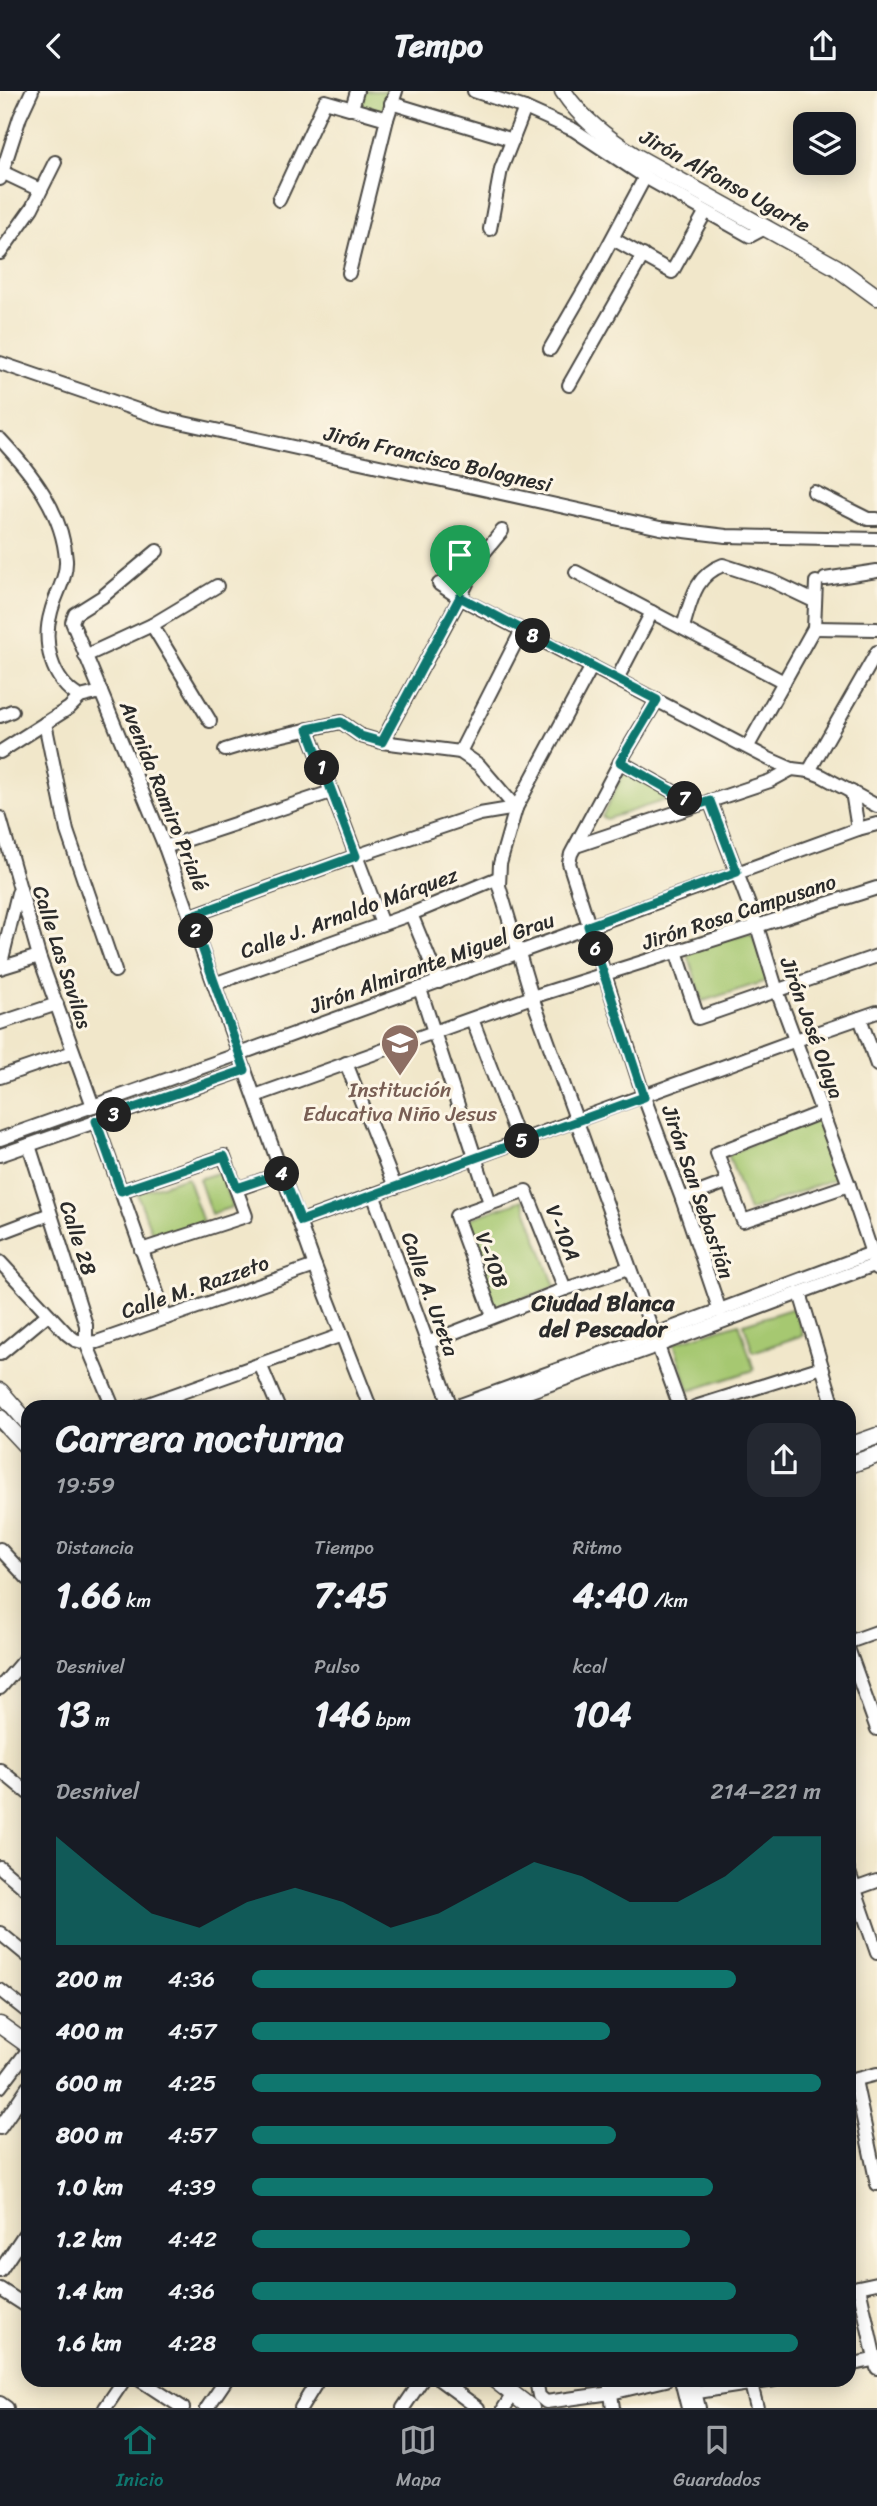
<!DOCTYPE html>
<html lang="es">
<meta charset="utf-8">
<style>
:root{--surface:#171b24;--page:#242831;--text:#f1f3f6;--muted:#9ea1a6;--line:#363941;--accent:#0f766e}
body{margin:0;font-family:Sriracha,sans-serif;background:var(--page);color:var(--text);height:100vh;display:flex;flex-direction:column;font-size:26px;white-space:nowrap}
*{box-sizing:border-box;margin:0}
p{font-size:23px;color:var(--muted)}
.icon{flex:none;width:38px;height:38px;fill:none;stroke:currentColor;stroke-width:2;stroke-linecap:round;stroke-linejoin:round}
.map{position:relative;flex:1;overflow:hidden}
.panel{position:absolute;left:21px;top:1309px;width:835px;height:987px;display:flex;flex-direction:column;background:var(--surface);border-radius:21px;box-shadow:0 4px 18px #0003}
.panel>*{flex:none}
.buttons{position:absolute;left:793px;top:21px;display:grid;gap:14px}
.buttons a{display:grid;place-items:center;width:63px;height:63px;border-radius:14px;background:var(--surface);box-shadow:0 4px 18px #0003;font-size:35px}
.pin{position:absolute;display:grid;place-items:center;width:60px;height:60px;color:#fff;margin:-72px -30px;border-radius:50% 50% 50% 0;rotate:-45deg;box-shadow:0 0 7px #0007}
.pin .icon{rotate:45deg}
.km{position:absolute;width:35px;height:35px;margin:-18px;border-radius:50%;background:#222;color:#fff;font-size:19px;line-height:35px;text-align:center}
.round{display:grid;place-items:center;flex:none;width:74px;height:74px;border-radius:21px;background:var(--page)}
.summary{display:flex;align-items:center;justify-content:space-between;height:119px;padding:0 35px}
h1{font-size:38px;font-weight:700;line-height:52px}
.stats{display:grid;grid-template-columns:repeat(3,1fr);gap:10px;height:119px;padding:7px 35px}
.stats div{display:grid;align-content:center}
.stats b{font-size:35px;font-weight:700}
.stats small{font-size:19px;font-weight:400}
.stats p{font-size:19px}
.chart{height:196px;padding:14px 35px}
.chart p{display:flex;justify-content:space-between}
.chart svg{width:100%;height:126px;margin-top:7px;fill:var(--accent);opacity:.7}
ul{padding:0 35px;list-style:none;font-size:23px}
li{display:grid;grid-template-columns:112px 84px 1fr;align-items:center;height:52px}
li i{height:18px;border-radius:9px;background:var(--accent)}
header{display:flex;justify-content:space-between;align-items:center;height:91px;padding:0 35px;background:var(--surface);font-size:32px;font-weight:700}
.dock{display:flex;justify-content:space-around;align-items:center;height:98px;border-top:2px solid var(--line);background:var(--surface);font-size:19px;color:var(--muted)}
.dock a{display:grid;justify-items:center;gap:4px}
.dock .on{color:var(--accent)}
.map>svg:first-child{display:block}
</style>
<header><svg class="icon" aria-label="back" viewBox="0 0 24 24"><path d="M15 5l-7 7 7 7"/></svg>Tempo<svg class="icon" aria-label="share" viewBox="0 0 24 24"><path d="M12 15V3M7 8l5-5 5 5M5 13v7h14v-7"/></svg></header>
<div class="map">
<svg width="877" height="2317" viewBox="0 0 877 2317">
<rect width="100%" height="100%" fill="#fcf5e5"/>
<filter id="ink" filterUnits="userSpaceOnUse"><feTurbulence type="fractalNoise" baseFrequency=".0143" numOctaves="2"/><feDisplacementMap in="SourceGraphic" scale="14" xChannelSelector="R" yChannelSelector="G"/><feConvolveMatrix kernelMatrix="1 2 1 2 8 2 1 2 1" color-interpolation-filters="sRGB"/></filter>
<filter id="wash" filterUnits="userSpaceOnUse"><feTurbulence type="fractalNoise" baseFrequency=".00686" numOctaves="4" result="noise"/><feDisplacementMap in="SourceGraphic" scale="28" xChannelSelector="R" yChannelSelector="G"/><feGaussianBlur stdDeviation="1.57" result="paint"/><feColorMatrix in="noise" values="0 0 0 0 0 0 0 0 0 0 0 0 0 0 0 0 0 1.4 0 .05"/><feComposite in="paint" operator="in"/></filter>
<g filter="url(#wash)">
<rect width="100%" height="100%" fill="#f1e7ca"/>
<!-- green -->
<g fill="#a6c871" stroke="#687a4e" stroke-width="2">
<polygon points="359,0 390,0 383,23 355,15"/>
<polygon points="629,680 674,702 672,707 607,728 602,726 624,681"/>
<polygon points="752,841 769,889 703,910 686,859"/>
<polygon points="821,1025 844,1084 749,1120 728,1063"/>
<polygon points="220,1081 232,1116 211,1123 199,1088"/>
<polygon points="187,1086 203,1131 155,1150 137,1102"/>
<polygon points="523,1109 555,1196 495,1217 463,1130"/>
<polygon points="794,1217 803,1244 753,1261 744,1233"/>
<polygon points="739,1232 754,1279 689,1300 674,1252"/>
</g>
</g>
<g filter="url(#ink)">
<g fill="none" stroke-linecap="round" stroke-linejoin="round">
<!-- minor casing -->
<g stroke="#494743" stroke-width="16">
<g id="minor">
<polyline points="474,0 525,17 574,39 645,86 750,145 767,136"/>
<polyline points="391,12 513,49"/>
<polyline points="352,17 357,0"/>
<polyline points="0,80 40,99"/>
<polyline points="0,88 20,26 32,0"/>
<polyline points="279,109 325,10 387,28"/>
<polyline points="490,138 501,78 525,17"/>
<polyline points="613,148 672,181 705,122"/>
<polyline points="0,162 32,117 55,71"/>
<polyline points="349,182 387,28 396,0"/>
<polyline points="550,258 591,187 645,86"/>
<polyline points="0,272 161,327 660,437 726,445 877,448"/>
<polyline points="569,294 643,164"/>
<path d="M0 348C31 381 63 421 66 469 67 487 55 504 51 521 42 551 51 590 80 606L101 601 165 756 315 1175 370 1316"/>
<polyline points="814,401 868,428 877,428"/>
<polyline points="576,481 784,591"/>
<polyline points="825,488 877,480"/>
<polyline points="439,493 460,507 769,668 792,678 809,680 822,685 877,715"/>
<polyline points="152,534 210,630"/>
<path d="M683 536C691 510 695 484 723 474L772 490 814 510"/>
<polyline points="814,537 877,538"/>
<polyline points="85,565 152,534 217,495"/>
<polyline points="592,575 516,717 500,773 499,795 532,906 680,1316"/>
<polyline points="617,588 652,521"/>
<polyline points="101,601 72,531 75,523 102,506 157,460"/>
<polyline points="657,609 620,671 571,763 569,772 644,1006 682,1108 720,1220"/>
<polyline points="0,625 12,620"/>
<polyline points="45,632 67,740 115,880"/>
<polyline points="308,638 382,833"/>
<polyline points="382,651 460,507 478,469 502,440"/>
<polyline points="748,655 814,537 816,491"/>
<polyline points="225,659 248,652 341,631 361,645 382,651 460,661 479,674 516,717"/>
<polyline points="0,661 69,617 80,606"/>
<polyline points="460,661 522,539"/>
<polyline points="620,671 697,714"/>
<polyline points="809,680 877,561"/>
<polyline points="852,701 858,738"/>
<polyline points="710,710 757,835 777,900 849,1094 877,1177"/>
<polyline points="0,727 39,865 93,1015"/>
<polyline points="576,755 770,690 792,678"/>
<polyline points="165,756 331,701"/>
<polyline points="411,823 439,891"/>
<polyline points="191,825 356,765 480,723 516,717"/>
<polyline points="676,860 698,927 877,865"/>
<polyline points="0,876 18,802"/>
<polyline points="0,877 39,865"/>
<polyline points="214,893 411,823 498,787"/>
<polyline points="420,898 490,1112"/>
<polyline points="860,927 877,974"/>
<polyline points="472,928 519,1051"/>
<polyline points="0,932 57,913"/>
<polyline points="346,972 395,1096"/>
<polyline points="0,986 73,961"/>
<polyline points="255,1005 532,906 877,797"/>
<polyline points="822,1021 717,1062 743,1130 849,1094"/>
<polyline points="96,1030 166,1227"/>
<polyline points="0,1048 239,963 858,738 877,733"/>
<polyline points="29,1054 86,1234 86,1252 97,1251 315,1175"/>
<polyline points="0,1064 245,979"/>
<polyline points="237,1098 282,1082"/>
<polyline points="121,1100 224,1065 246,1125 141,1159"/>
<polyline points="373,1103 451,1316"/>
<polyline points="682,1108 727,1091"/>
<polyline points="301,1130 796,949 877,921"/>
<polyline points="0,1142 50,1123"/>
<polyline points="0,1171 67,1243 75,1249 86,1252 113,1316"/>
<polyline points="800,1202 834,1316"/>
<polyline points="493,1225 456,1125 526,1100 565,1198"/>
<polyline points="427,1252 565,1198 629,1177"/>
<polyline points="0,1263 48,1223"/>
<polyline points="260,1273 278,1316"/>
<polyline points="140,1316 342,1244"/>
<polyline points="455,1316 653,1244 877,1160"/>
<polyline points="486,1316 657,1255 877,1173"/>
<polyline points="695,1316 822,1276"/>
<polyline points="0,1458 28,1488"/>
<polyline points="849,1551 877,1541"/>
<polyline points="849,1560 877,1638"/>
<polyline points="0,1597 28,1564"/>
<polyline points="0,1679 28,1702"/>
<polyline points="0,1776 28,1800"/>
<polyline points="849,1781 877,1862"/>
<polyline points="849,1800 877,1790"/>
<polyline points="0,1842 28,1865"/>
<polyline points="0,1899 28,1921"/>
<polyline points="855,1989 877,2093"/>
<polyline points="849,1990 877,1983"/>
<polyline points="0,1996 28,1959"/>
<polyline points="0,2037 28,1996"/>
<polyline points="0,2180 28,2138"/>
<polyline points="859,2196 877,2277"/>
<polyline points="0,2198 28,2216"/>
<polyline points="849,2198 877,2192"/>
<polyline points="849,2274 877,2268"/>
<polyline points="140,2289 183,2317"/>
<polyline points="440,2289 478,2317"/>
<polyline points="536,2289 539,2305 546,2311 611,2302 666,2289"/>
<polyline points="609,2289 613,2317"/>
<polyline points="681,2289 688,2317"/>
<polyline points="692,2289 699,2317"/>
<polyline points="750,2289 757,2317"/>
<polyline points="685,2303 774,2289"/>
<polyline points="0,2312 7,2317"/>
<polyline points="105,2317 124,2289"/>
<polyline points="207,2317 226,2289"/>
<polyline points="301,2317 318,2289"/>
<polyline points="403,2317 422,2289"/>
<polyline points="504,2317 513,2303"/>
</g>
</g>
<!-- major casing -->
<g stroke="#494743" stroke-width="19">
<g id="major">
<path d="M563 0C581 28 607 47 635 65L836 176 877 206"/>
<polyline points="0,1300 28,1332"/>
<polyline points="0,1327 28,1357"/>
<polyline points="849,1355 877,1345"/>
<polyline points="849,1374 877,1364"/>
<polyline points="0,1934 28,1954"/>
<polyline points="495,2289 531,2317"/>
</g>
</g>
<!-- minor -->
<use href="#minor" stroke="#fff" stroke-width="12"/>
<!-- major -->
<use href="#major" stroke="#fff" stroke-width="16"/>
</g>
</g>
<g fill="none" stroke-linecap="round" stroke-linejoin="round" filter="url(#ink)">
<!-- route casing -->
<g stroke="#fff" stroke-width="14">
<polygon id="route" points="460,506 657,609 620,671 697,714 710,710 737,781 588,835 644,1006 301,1130 282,1082 237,1097 224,1065 121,1100 96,1030 245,979 191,825 356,765 308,638 341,631 361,645 382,651"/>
</g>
<!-- route -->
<use href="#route" stroke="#0f766e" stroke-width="9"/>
</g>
<!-- icons -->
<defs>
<g id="school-pin" transform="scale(2.0125)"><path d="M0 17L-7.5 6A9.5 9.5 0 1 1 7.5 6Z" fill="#8d6e63" stroke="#fcf5e5"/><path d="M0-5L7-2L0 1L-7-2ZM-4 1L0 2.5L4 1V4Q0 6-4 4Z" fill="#fff"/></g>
</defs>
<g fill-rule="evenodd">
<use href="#school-pin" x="400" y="952"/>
</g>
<g text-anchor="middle" stroke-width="6" stroke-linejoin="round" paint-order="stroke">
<!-- street labels -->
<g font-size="21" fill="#2b2b2b" stroke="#fcf5e5">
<text transform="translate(725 90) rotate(29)" y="7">Jirón Alfonso Ugarte</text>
<text transform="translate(438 368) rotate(13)" y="7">Jirón Francisco Bolognesi</text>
<text transform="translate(164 705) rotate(68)" y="7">Avenida Ramiro Prialé</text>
<text transform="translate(739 821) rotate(-18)" y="7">Jirón Rosa Campusano</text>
<text transform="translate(349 822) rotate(-20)" y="7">Calle J. Arnaldo Márquez</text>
<text transform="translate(62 866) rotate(72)" y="7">Calle Las Savilas</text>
<text transform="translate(432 872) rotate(-20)" y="7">Jirón Almirante Miguel Grau</text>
<text transform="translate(812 937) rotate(70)" y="7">Jirón José Olaya</text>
<text transform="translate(698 1101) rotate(71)" y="7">Jirón San Sebastián</text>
<text transform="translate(563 1142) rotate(68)" y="7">V-10A</text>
<text transform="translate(78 1147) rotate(72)" y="7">Calle 28</text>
<text transform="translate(492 1169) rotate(70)" y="7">V-10B</text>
<text transform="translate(195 1196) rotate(-19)" y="7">Calle M. Razzeto</text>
<text transform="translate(430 1203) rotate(70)" y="7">Calle A. Ureta</text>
</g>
<!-- education labels -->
<g font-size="21" fill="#785e54" stroke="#fcf5e5">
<text x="400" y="1006">Institución<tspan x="400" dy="24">Educativa Niño Jesus</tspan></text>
</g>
<!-- neighbourhood labels -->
<g font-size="23" font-weight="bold" fill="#2b2b2b" stroke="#fcf5e5">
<text x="603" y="1220">Ciudad Blanca<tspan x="603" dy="26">del Pescador</tspan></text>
</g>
</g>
</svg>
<div class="buttons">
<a><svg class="icon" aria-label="layers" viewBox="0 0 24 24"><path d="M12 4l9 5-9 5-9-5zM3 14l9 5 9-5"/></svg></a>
</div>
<div class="pin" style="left:460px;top:506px;background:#1e9e55"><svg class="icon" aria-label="arrive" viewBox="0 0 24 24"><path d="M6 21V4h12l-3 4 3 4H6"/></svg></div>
<b class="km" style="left:322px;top:677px">1</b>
<b class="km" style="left:196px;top:840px">2</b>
<b class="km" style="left:114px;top:1024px">3</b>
<b class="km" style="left:282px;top:1083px">4</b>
<b class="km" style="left:522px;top:1050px">5</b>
<b class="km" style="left:596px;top:858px">6</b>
<b class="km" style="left:685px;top:708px">7</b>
<b class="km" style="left:533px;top:545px">8</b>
<section class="panel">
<div class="summary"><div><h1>Carrera nocturna</h1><p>19:59</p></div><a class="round"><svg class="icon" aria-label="share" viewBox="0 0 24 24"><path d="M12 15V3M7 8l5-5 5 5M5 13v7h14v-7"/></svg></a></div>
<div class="stats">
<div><p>Distancia</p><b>1.66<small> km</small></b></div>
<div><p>Tiempo</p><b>7:45</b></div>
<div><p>Ritmo</p><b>4:40<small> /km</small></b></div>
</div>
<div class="stats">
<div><p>Desnivel</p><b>13<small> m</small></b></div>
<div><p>Pulso</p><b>146<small> bpm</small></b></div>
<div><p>kcal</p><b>104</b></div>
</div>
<div class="chart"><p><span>Desnivel</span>214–221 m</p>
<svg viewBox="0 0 160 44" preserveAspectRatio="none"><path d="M0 44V6L10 20L20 33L30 38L40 29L50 24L60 29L70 38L80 33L90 24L100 15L110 20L120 29L130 29L140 20L150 6L160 6V44z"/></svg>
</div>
<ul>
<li><b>200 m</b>4:36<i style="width:85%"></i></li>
<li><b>400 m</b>4:57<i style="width:63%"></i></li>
<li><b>600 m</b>4:25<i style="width:100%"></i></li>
<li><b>800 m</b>4:57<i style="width:64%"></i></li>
<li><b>1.0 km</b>4:39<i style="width:81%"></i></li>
<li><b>1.2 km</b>4:42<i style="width:77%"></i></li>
<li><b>1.4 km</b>4:36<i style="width:85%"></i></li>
<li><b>1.6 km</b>4:28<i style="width:96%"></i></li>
</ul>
</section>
</div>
<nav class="dock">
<a class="on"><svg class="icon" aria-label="home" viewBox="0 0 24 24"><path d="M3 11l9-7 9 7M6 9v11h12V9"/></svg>Inicio</a>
<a><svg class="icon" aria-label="map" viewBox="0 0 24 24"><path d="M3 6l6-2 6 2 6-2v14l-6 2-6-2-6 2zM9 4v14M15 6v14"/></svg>Mapa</a>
<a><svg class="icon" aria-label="saved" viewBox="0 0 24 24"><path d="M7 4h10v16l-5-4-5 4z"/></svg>Guardados</a>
</nav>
